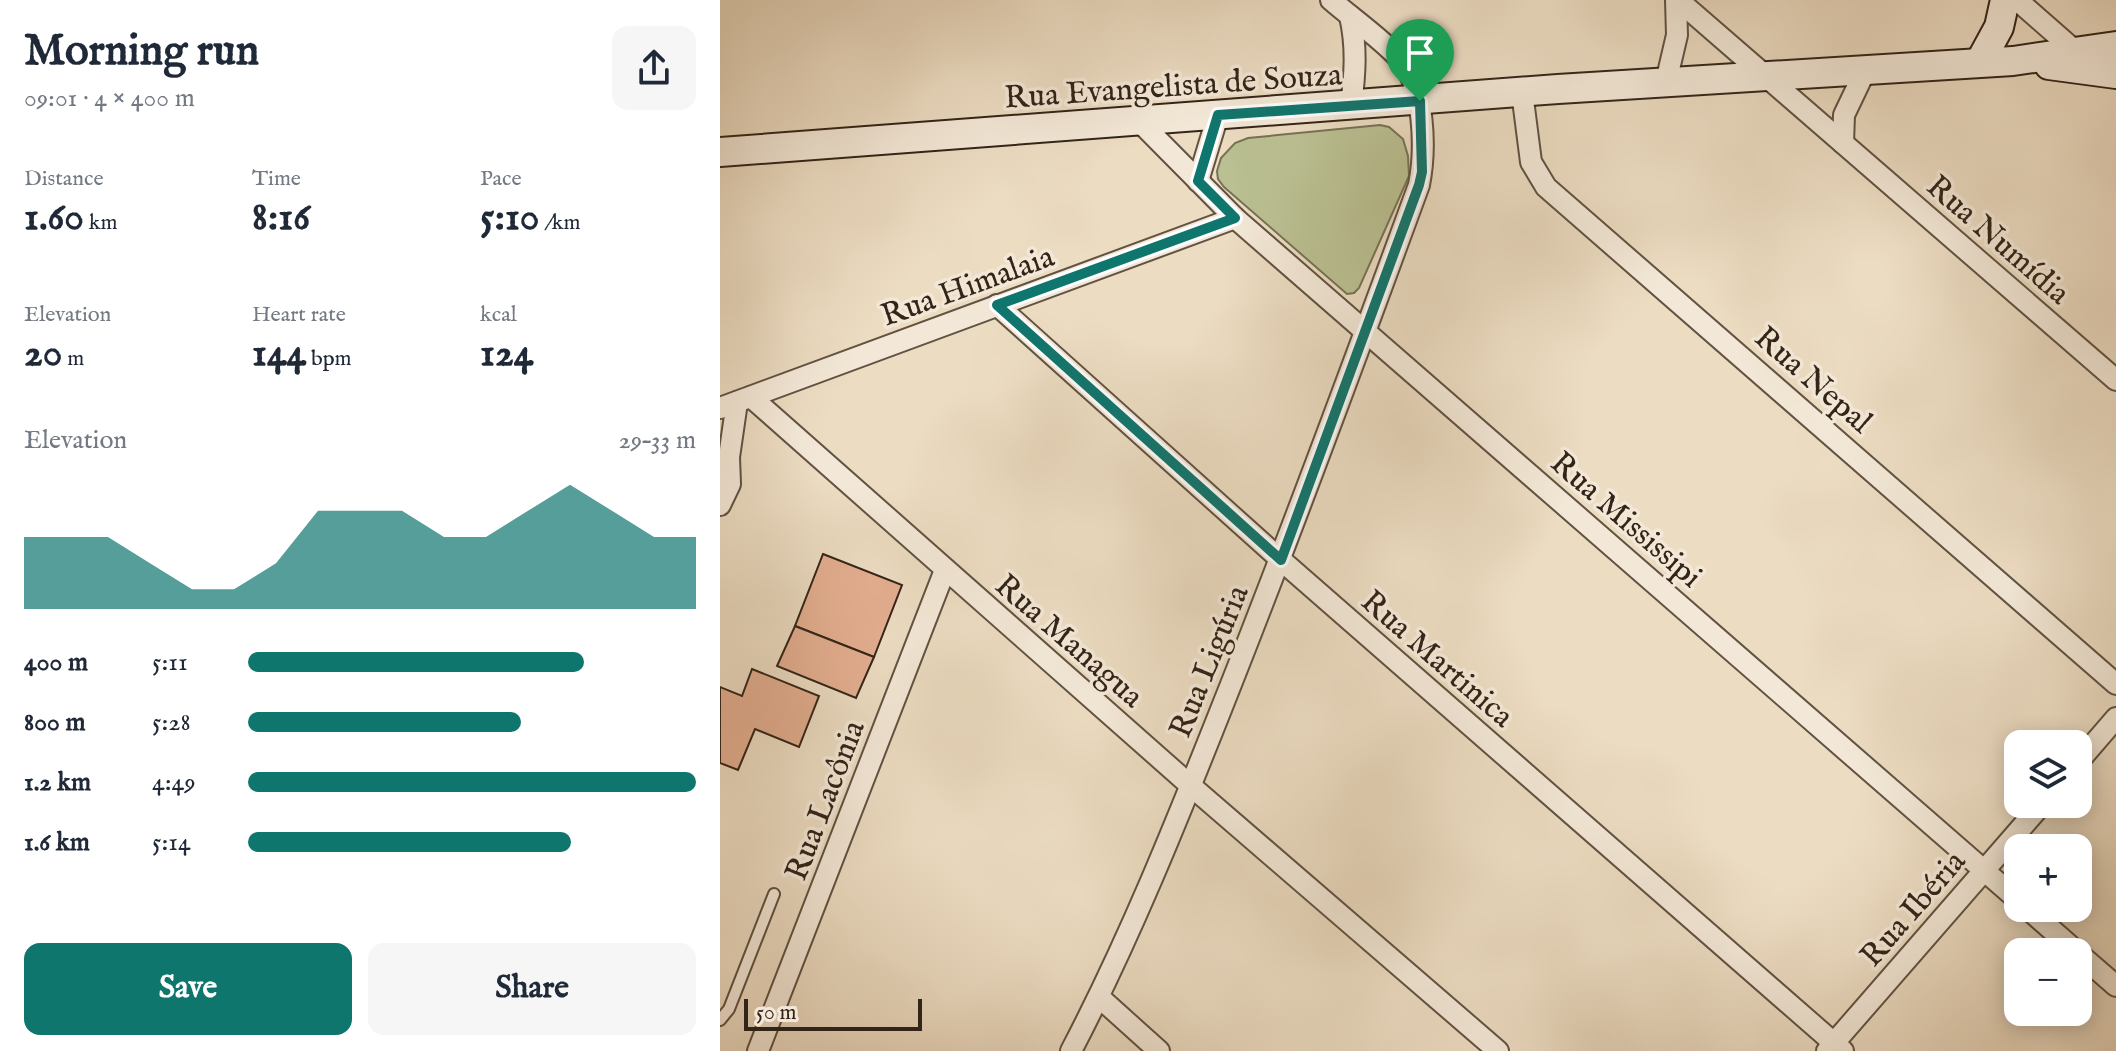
<!DOCTYPE html>
<meta charset="utf-8">
<style>
:root{--surface:#fff;--page:#f6f6f7;--text:#1f2937;--muted:#747a83;--accent:#0f766e}
body{margin:0;font-family:"IM FELL English",serif;background:var(--page);color:var(--text);height:100vh;display:flex;flex-direction:column;font-size:30px;white-space:nowrap}
*{box-sizing:border-box;margin:0}
p{font-size:26px;color:var(--muted)}
.icon{flex:none;width:44px;height:44px;fill:none;stroke:currentColor;stroke-width:2;stroke-linecap:round;stroke-linejoin:round}
.map{position:relative;flex:1;overflow:hidden}
.sheet{display:flex;flex-direction:column;background:var(--surface);width:720px}
.sheet>*{flex:none}
.fabs{position:absolute;left:1284px;top:730px;display:grid;gap:16px}
.fabs a{display:grid;place-items:center;width:88px;height:88px;border-radius:16px;background:var(--surface);box-shadow:0 4px 20px #0003;font-size:40px}
.scale{position:absolute;left:24px;bottom:20px;width:178px;box-sizing:border-box;padding-left:8px;border:4px solid #332418;border-top:0;font-size:22px;line-height:28px;white-space:nowrap;color:#332418;-webkit-text-stroke:6px #f3e8d7;paint-order:stroke}
.pin{position:absolute;display:grid;place-items:center;width:68px;height:68px;color:#fff;margin:-82px -34px;border-radius:50% 50% 50% 0;rotate:-45deg;box-shadow:0 0 8px #0007}
.pin .icon{rotate:45deg}
.round{display:grid;place-items:center;flex:none;width:84px;height:84px;border-radius:16px;background:var(--page)}
.headline{display:flex;align-items:center;justify-content:space-between;height:136px;padding:0 24px}
h1{font-size:44px;font-weight:700;line-height:60px}
.metrics{display:grid;grid-template-columns:repeat(3,1fr);gap:12px;height:136px;padding:8px 24px}
.metrics div{display:grid;align-content:center}
.metrics b{font-size:40px;font-weight:700}
.metrics small{font-size:22px;font-weight:400}
.metrics p{font-size:22px}
.chart{height:224px;padding:16px 24px}
.chart p{display:flex;justify-content:space-between}
.chart svg{width:100%;height:144px;margin-top:8px;fill:var(--accent);opacity:.7}
.button{display:flex;gap:16px;margin-top:auto;padding:16px 24px}
.button a{flex:1;height:92px;border-radius:16px;background:var(--accent);color:#fff;font-size:32px;font-weight:700;line-height:92px;text-align:center}
.button a+a{background:var(--page);color:var(--text)}
ul{padding:0 24px;list-style:none;font-size:26px}
li{display:grid;grid-template-columns:128px 96px 1fr;align-items:center;height:60px}
li i{height:20px;border-radius:10px;background:var(--accent)}
main{display:flex;flex:1;min-height:0}
.map>svg:first-child{display:block}
</style>
<main>
<section class="sheet">
<div class="headline"><div><h1>Morning run</h1><p>09:01 · 4 × 400 m</p></div><a class="round"><svg class="icon" aria-label="share" viewBox="0 0 24 24"><path d="M12 15V3M7 8l5-5 5 5M5 13v7h14v-7"/></svg></a></div>
<div class="metrics">
<div><p>Distance</p><b>1.60<small> km</small></b></div>
<div><p>Time</p><b>8:16</b></div>
<div><p>Pace</p><b>5:10<small> /km</small></b></div>
</div>
<div class="metrics">
<div><p>Elevation</p><b>20<small> m</small></b></div>
<div><p>Heart rate</p><b>144<small> bpm</small></b></div>
<div><p>kcal</p><b>124</b></div>
</div>
<div class="chart"><p><span>Elevation</span>29–33 m</p>
<svg viewBox="0 0 160 44" preserveAspectRatio="none"><path d="M0 44V22L10 22L20 22L30 30L40 38L50 38L60 30L70 14L80 14L90 14L100 22L110 22L120 14L130 6L140 14L150 22L160 22V44z"/></svg>
</div>
<ul>
<li><b>400 m</b>5:11<i style="width:75%"></i></li>
<li><b>800 m</b>5:28<i style="width:61%"></i></li>
<li><b>1.2 km</b>4:49<i style="width:100%"></i></li>
<li><b>1.6 km</b>5:14<i style="width:72%"></i></li>
</ul>
<div class="button"><a>Save</a><a>Share</a></div>
</section>
<div class="map">
<svg width="1396" height="1051" viewBox="0 0 1396 1051">
<rect width="100%" height="100%" fill="#ecdcc2"/>
<filter id="stains"><feTurbulence type="fractalNoise" baseFrequency=".0025" numOctaves="4"/><feColorMatrix values="0 0 0 0 .2 0 0 0 0 .09 0 0 0 0 .02 0 0 0 .5 -.17"/></filter>
<radialGradient id="worn" r=".72"><stop offset=".6" stop-color="#630" stop-opacity="0"/><stop offset="1" stop-color="#630" stop-opacity=".3"/></radialGradient>
<!-- green -->
<polygon fill="#bac092" stroke="#767255" stroke-width="2" points="660,125 669,127 683,139 688,156 689,176 639,288 634,293 627,294 504,187 498,179 497,171 501,158 515,143 528,138"/>
<!-- building -->
<g fill="#e3ae90" stroke="#332418" stroke-width="2">
<polygon points="103,554 182,585 154,657 75,626"/>
<polygon points="75,626 154,657 136,698 57,666"/>
<polygon points="32,669 99,696 79,747 35,729 18,770 0,763 0,687 22,696"/>
</g>
<g fill="none" stroke-linecap="round" stroke-linejoin="round">
<!-- service casing -->
<g stroke="#615242" stroke-width="14">
<polyline id="service" points="0,1020 9,1009 54,894"/>
</g>
<!-- minor casing -->
<g stroke="#615242" stroke-width="24">
<g id="minor">
<polyline points="958,0 1396,380"/>
<polyline points="1297,0 1362,57"/>
<path d="M630 16C637 47 635 74 631 106"/>
<polyline points="946,82 957,35 956,0"/>
<polyline points="802,92 811,162 826,187 1396,684"/>
<polyline points="419,121 515,218 1298,900"/>
<polyline points="1123,143 1124,115 1146,69"/>
<polyline points="478,181 498,115"/>
<polyline points="277,305 561,560 1123,1051"/>
<polyline points="31,397 471,786 778,1051"/>
<polyline points="0,408 515,218"/>
<polyline points="0,505 10,484 9,457 17,402"/>
<polyline points="1358,762 1396,718"/>
<polyline points="1307,908 1357,952"/>
<polyline points="1358,953 1396,986"/>
<polyline points="379,997 439,1051"/>
<polyline points="38,1051 225,570"/>
<path d="M351 1051C409 940 456 823 502 707 571 534 635 360 699 185 706 149 705 86 679 58 659 37 633 19 611 0"/>
<polyline points="1107,1051 1322,804"/>
</g>
</g>
<!-- secondary casing -->
<g stroke="#332418" stroke-width="32">
<g id="secondary">
<polyline points="1260,62 1279,27 1285,0"/>
<polyline points="1329,65 1396,74"/>
<polyline points="0,152 838,89 1293,61 1396,46"/>
</g>
</g>
<!-- service -->
<use href="#service" stroke="#f3e8d7" stroke-width="10"/>
<!-- minor -->
<use href="#minor" stroke="#f3e8d7" stroke-width="20"/>
<!-- secondary -->
<use href="#secondary" stroke="#f3e8d7" stroke-width="28"/>
</g>
<g fill="none" stroke-linecap="round" stroke-linejoin="round">
<!-- route casing -->
<g stroke="#fff" stroke-width="16">
<polygon id="route" points="700,101 702,172 699,185 561,560 277,305 515,218 478,181 498,115"/>
</g>
<!-- route -->
<use href="#route" stroke="#0f766e" stroke-width="10"/>
</g>
<g text-anchor="middle" stroke-width="7" stroke-linejoin="round" paint-order="stroke">
<!-- street labels -->
<g font-size="32" fill="#332418" stroke="#f3e8d7">
<text transform="translate(453 85) rotate(-4)" y="11">Rua Evangelista de Souza</text>
<text transform="translate(1279 239) rotate(41)" y="11">Rua Numídia</text>
<text transform="translate(247 285) rotate(-20)" y="11">Rua Himalaia</text>
<text transform="translate(1094 379) rotate(41)" y="11">Rua Nepal</text>
<text transform="translate(907 519) rotate(41)" y="11">Rua Mississipi</text>
<text transform="translate(350 640) rotate(41)" y="11">Rua Managua</text>
<text transform="translate(718 658) rotate(41)" y="11">Rua Martinica</text>
<text transform="translate(488 661) rotate(-68)" y="11">Rua Ligúria</text>
<text transform="translate(104 800) rotate(-69)" y="11">Rua Lacônia</text>
<text transform="translate(1192 908) rotate(-49)" y="11">Rua Ibéria</text>
</g>
</g>
<rect width="100%" height="100%" filter="url(#stains)"/>
<rect width="100%" height="100%" fill="url(#worn)"/>
</svg>
<div class="fabs">
<a><svg class="icon" aria-label="layers" viewBox="0 0 24 24"><path d="M12 4l9 5-9 5-9-5zM3 14l9 5 9-5"/></svg></a>
<a>+</a>
<a>−</a>
</div>
<div class="scale">50 m</div>
<div class="pin" style="left:700px;top:101px;background:#1e9e55"><svg class="icon" aria-label="arrive" viewBox="0 0 24 24"><path d="M6 21V4h12l-3 4 3 4H6"/></svg></div>
</div>
</main>
